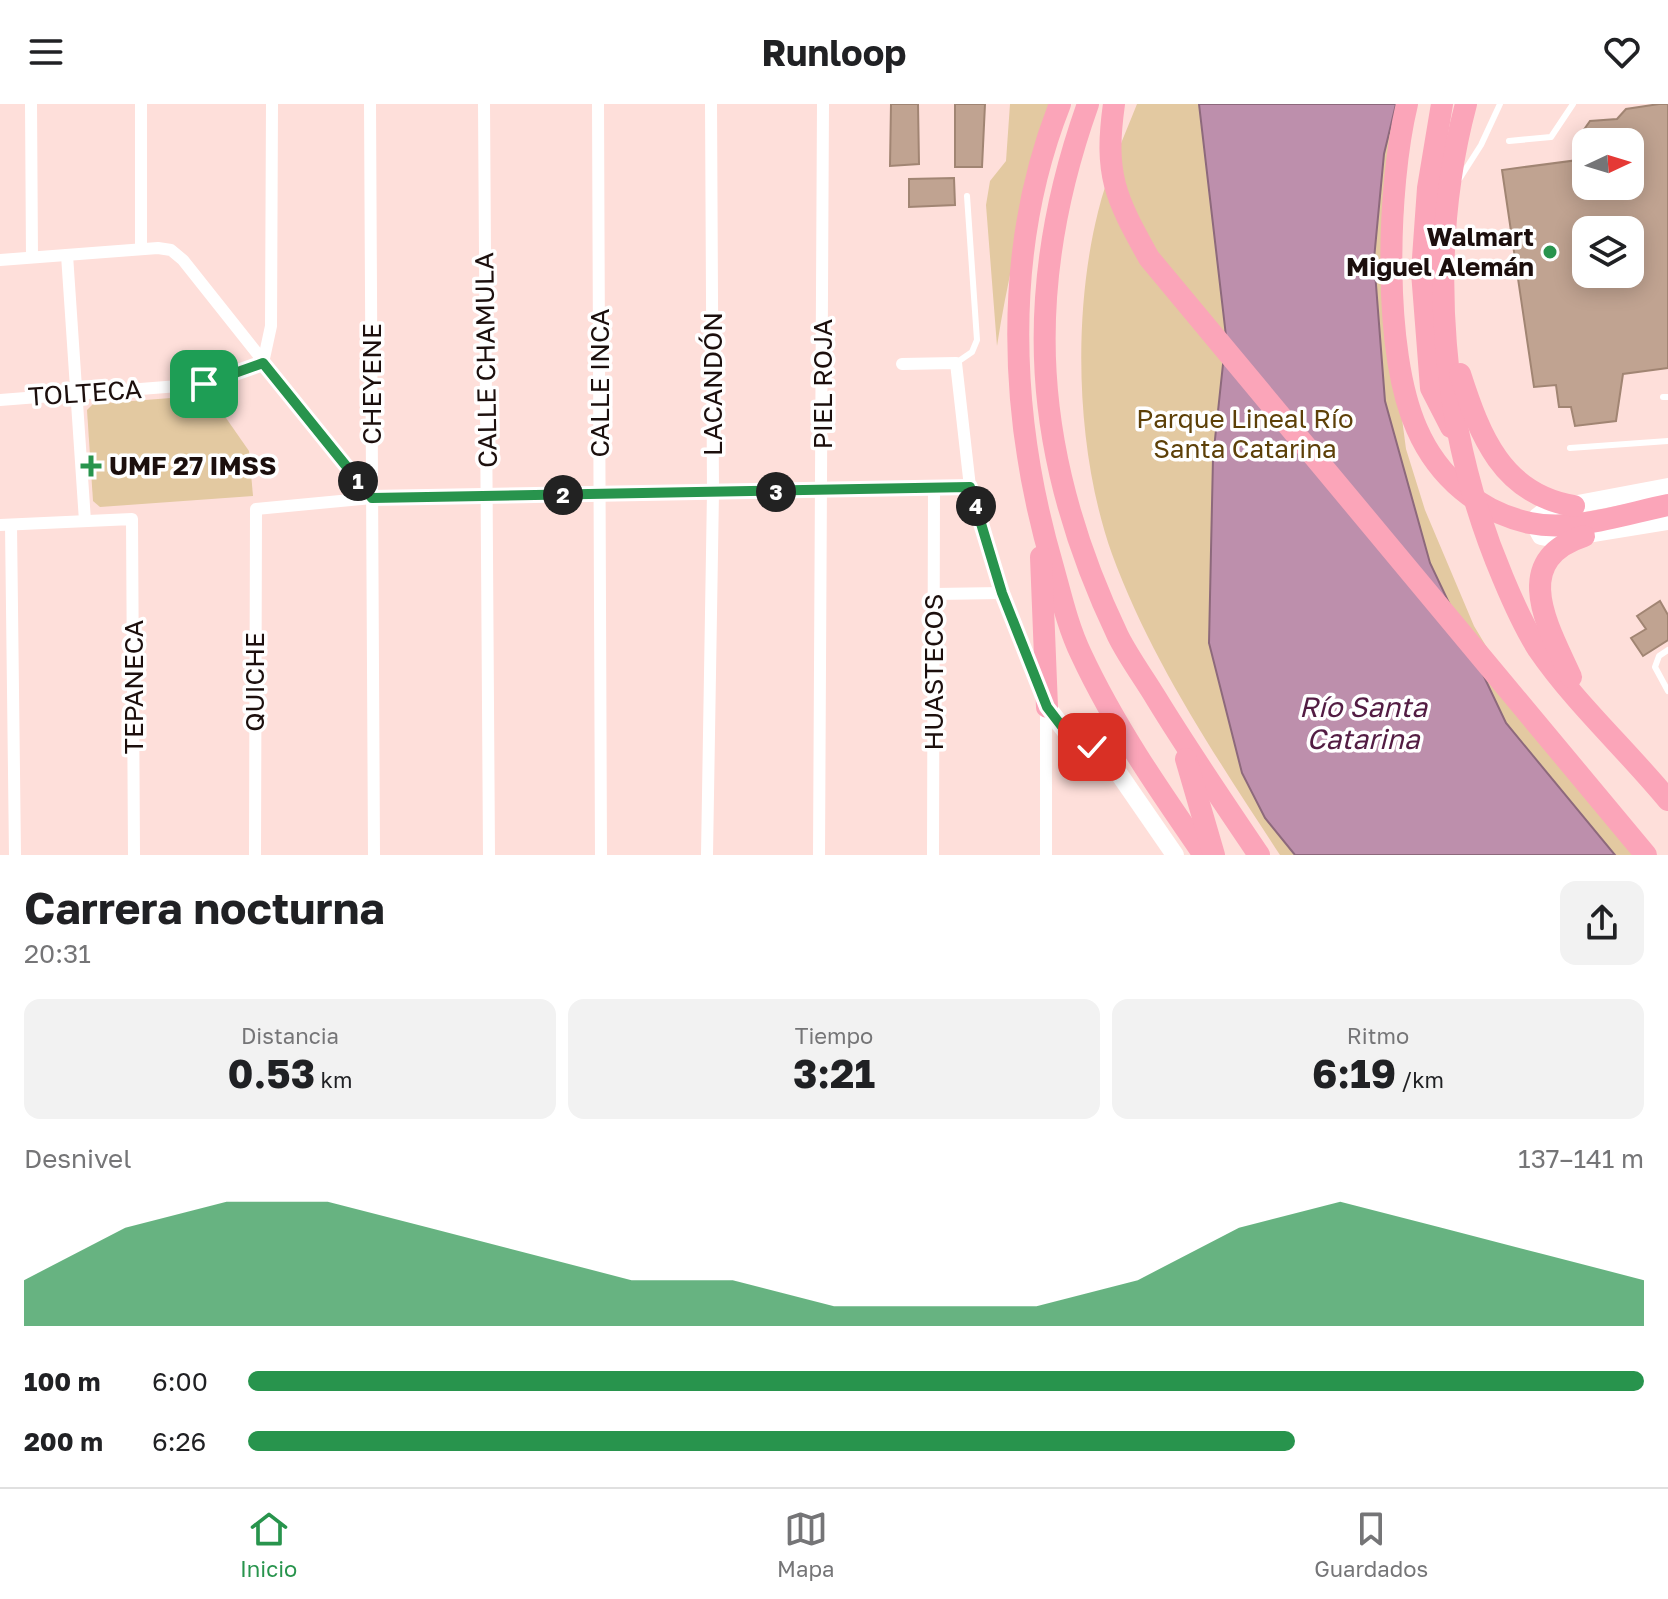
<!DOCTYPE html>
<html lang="es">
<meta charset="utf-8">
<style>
:root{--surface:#fff;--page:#f2f2f2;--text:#202124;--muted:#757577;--line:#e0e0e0;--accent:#28944d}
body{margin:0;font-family:"Golos Text",sans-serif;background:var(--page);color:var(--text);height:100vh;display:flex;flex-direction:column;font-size:30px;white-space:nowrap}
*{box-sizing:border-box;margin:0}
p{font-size:26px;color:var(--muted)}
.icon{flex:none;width:44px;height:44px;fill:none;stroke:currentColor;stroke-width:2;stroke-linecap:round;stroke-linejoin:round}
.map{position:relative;height:751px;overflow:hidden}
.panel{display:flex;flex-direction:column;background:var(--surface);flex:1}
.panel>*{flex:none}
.needle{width:52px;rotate:86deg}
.buttons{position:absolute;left:1572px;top:24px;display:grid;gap:16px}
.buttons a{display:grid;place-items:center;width:72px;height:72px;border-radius:16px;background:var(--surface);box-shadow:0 4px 20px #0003;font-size:40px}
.pin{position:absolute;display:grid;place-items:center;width:68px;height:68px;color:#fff;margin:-34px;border-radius:16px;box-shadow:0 4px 12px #0006}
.km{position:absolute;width:40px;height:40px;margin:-20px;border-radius:50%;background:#222;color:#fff;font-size:22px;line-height:40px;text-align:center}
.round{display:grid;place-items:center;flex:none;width:84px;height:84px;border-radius:16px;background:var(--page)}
.headline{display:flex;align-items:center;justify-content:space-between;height:136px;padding:0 24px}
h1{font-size:44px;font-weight:700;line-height:60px}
.metrics{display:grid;grid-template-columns:repeat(3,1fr);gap:12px;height:136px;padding:8px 24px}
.metrics div{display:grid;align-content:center;border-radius:16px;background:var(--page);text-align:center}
.metrics b{font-size:40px;font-weight:700}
.metrics small{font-size:22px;font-weight:400}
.metrics p{font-size:22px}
.chart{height:224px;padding:16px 24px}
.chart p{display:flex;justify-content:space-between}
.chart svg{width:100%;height:144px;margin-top:8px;fill:var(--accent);opacity:.7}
ul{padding:0 24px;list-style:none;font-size:26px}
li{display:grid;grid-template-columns:128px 96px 1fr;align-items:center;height:60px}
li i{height:20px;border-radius:10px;background:var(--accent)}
header{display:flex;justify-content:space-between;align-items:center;height:104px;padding:0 24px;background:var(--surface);font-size:36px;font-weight:700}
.menu{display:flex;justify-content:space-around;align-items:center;height:112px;border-top:2px solid var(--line);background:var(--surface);font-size:22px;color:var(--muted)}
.menu a{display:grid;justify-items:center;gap:4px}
.menu .selected{color:var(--accent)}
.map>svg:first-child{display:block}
</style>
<header><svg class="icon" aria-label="menu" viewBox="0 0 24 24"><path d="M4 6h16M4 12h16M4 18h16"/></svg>Runloop<svg class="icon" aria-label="heart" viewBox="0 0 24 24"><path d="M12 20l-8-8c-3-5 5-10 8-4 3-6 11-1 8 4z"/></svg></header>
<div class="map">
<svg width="1668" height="751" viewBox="0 0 1668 751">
<rect width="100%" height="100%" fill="#fedfda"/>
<!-- green -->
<g fill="#e3c9a1">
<path d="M1010 0H1061C1030 78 1010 159 997 242L986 101 990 77 1006 57Z"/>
<path d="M1137 0H1410L1394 254 1406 345 1425 406 1474 522 1542 635 1635 751H1280C1218 656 1151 557 1112 450 1076 349 1072 212 1098 108 1107 71 1123 35 1137 0Z"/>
<polygon points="210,291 249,347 253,392 100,403 93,397 87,306 93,300"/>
</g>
<!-- water -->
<polygon fill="#bd8fac" stroke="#8d697c" stroke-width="2" points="1199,0 1396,0 1384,50 1374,155 1385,297 1430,459 1506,619 1615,751 1295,751 1265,714 1242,669 1209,539 1213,354 1226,232"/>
<!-- building -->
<g fill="#c0a391" stroke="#a18573" stroke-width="2" fill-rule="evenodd">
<polygon points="891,0 918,0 919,60 890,62"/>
<polygon points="955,0 985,0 982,63 955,63"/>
<path d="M1659 0H1668V264L1623 270 1616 317 1575 322 1571 303H1559L1556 281 1534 283 1502 66 1586 55V82H1630V38H1591L1583 27 1590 17 1617 15 1626 5ZM1586 126H1630V170H1586Z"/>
<polygon points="954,74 955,101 909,103 909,75"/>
<polygon points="1660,497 1668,511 1668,536 1643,552 1631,534 1646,525 1637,512"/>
</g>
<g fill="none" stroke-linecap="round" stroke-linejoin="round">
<!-- lane -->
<g stroke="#fff" stroke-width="6">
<polyline points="1509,37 1551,33 1573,0"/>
<polyline points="1460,74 1481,41 1500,0"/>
<polyline points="956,259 972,248 977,236 967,92"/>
<polyline points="1663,293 1668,293"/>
<polyline points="1570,344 1668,337"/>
<polyline points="1668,546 1659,552 1655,563 1668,587"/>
</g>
<!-- street -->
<g stroke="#fff" stroke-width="12">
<polyline points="31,0 32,153"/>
<polyline points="141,0 141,144"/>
<polyline points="370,0 374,751"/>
<polyline points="484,0 489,751"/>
<polyline points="598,0 601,751"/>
<polyline points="67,151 85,417"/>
<polyline points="0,156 158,144 171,146 183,156 372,394"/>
<polyline points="902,260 956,259 970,383 1002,489 1040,585"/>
<polyline points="0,296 204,280 263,259 271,222 272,0"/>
<polyline points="0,421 132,415 134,751"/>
<polyline points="11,421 15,751"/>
<polyline points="935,490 1002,489"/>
<polyline points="255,751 256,405 372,394 970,383"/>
<polyline points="707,751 713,388 711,0"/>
<polyline points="819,751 823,0"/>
<polyline points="933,751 934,384"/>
<polyline points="1046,751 1046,602"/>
</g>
<!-- secondary -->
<g stroke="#fff" stroke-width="18">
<polyline points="1668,383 1546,406 1537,413 1536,423 1541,432 1556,435 1668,417"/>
<polyline points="1047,603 1070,633 1106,651 1175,751"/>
</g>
<!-- highway -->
<g stroke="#fba5b9" stroke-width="22">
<path d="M1060 0C1002 147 1009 313 1053 463 1061 492 1068 523 1081 550 1114 621 1159 686 1204 751"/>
<path d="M1088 0C1021 188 1032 352 1118 532 1129 554 1144 574 1156 594 1189 648 1224 699 1259 751"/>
<path d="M1114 0C1104 71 1115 93 1149 154L1646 751"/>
<path d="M1407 0C1387 83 1382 247 1417 325 1438 373 1479 408 1530 419 1574 428 1624 410 1668 401"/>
<polyline points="1442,0 1428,84 1422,168 1431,284 1451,323"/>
<path d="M1466 0C1425 154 1441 328 1503 474 1513 498 1524 523 1538 545 1575 599 1626 645 1668 696"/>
<path d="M1460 270C1480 332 1502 390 1574 402"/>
<polyline points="1041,453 1047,603"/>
<path d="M1571 573C1549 524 1508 457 1584 432"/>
<polyline points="1186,655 1214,751"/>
</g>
</g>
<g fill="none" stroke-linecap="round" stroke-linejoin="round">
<!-- route casing -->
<g stroke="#fff" stroke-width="16">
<polyline id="route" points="204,280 263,259 372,394 970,383 1002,489 1047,603 1070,633 1092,643"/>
</g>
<!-- route -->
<use href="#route" stroke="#28944d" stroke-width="10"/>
</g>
<!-- markers -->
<g fill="#28944d" stroke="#fff" stroke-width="3">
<circle cx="1550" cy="148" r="8"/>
<path d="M87 350h8v8h8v8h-8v8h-8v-8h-8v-8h8z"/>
</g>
<g text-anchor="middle" stroke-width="7" stroke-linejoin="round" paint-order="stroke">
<!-- poi labels -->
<g font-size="26" font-weight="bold" fill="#1c0f0d" stroke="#fff" text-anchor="end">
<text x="1534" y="142">Walmart<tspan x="1534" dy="30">Miguel Alemán</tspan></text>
<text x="109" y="371" text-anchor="start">UMF 27 IMSS</text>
</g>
<!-- street labels -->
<g font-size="26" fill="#1c0f0d" stroke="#fff">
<text transform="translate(486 256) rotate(-91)" y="9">CALLE CHAMULA</text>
<text transform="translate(600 279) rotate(-90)" y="9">CALLE INCA</text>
<text transform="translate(372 280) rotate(-90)" y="9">CHEYENE</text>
<text transform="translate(713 280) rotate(-90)" y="9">LACANDÓN</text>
<text transform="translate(823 280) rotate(-90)" y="9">PIEL ROJA</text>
<text transform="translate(85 289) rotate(-4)" y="9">TOLTECA</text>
<text transform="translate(934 568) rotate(-90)" y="9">HUASTECOS</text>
<text transform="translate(255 578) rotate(-90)" y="9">QUICHE</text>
<text transform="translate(134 583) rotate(-90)" y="9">TEPANECA</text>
</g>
<!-- park labels -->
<g font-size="26" fill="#5d4008" stroke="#fff">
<text x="1245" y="324">Parque Lineal Río<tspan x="1245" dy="30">Santa Catarina</tspan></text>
</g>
<!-- water labels -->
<g font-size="28" font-style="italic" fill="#531c43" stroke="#fff">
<text x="1363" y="613">Río Santa<tspan x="1363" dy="32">Catarina</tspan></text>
</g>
</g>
</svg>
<div class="buttons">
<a><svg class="needle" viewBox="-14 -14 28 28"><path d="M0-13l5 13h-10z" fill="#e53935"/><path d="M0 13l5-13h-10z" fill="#757577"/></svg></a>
<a><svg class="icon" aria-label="layers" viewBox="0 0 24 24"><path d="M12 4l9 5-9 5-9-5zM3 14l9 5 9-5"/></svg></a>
</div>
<div class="pin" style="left:204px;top:280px;background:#1e9e55"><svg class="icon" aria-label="arrive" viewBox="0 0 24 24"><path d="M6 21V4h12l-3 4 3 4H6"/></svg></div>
<div class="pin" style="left:1092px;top:643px;background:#d93025"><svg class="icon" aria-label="check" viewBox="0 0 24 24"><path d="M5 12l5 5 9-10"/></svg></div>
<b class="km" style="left:358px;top:377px">1</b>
<b class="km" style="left:563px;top:391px">2</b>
<b class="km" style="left:776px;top:388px">3</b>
<b class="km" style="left:976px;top:402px">4</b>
</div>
<section class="panel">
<div class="headline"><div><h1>Carrera nocturna</h1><p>20:31</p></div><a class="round"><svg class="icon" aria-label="share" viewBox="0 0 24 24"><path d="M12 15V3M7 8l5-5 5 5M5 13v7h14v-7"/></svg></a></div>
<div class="metrics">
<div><p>Distancia</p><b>0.53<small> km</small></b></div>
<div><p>Tiempo</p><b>3:21</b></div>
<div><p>Ritmo</p><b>6:19<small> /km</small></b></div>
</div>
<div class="chart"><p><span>Desnivel</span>137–141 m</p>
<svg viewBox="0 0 160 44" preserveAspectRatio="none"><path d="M0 44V30L10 14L20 6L30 6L40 14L50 22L60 30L70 30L80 38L90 38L100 38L110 30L120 14L130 6L140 14L150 22L160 30V44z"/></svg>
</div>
<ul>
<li><b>100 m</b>6:00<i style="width:100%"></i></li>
<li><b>200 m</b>6:26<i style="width:75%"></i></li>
</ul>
</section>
<nav class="menu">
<a class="selected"><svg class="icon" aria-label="home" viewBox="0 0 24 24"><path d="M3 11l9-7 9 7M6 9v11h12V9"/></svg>Inicio</a>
<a><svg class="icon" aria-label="map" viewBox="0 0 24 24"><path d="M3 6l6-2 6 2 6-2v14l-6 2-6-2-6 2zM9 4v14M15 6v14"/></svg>Mapa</a>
<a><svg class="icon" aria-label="saved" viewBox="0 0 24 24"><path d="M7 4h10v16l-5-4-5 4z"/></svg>Guardados</a>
</nav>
